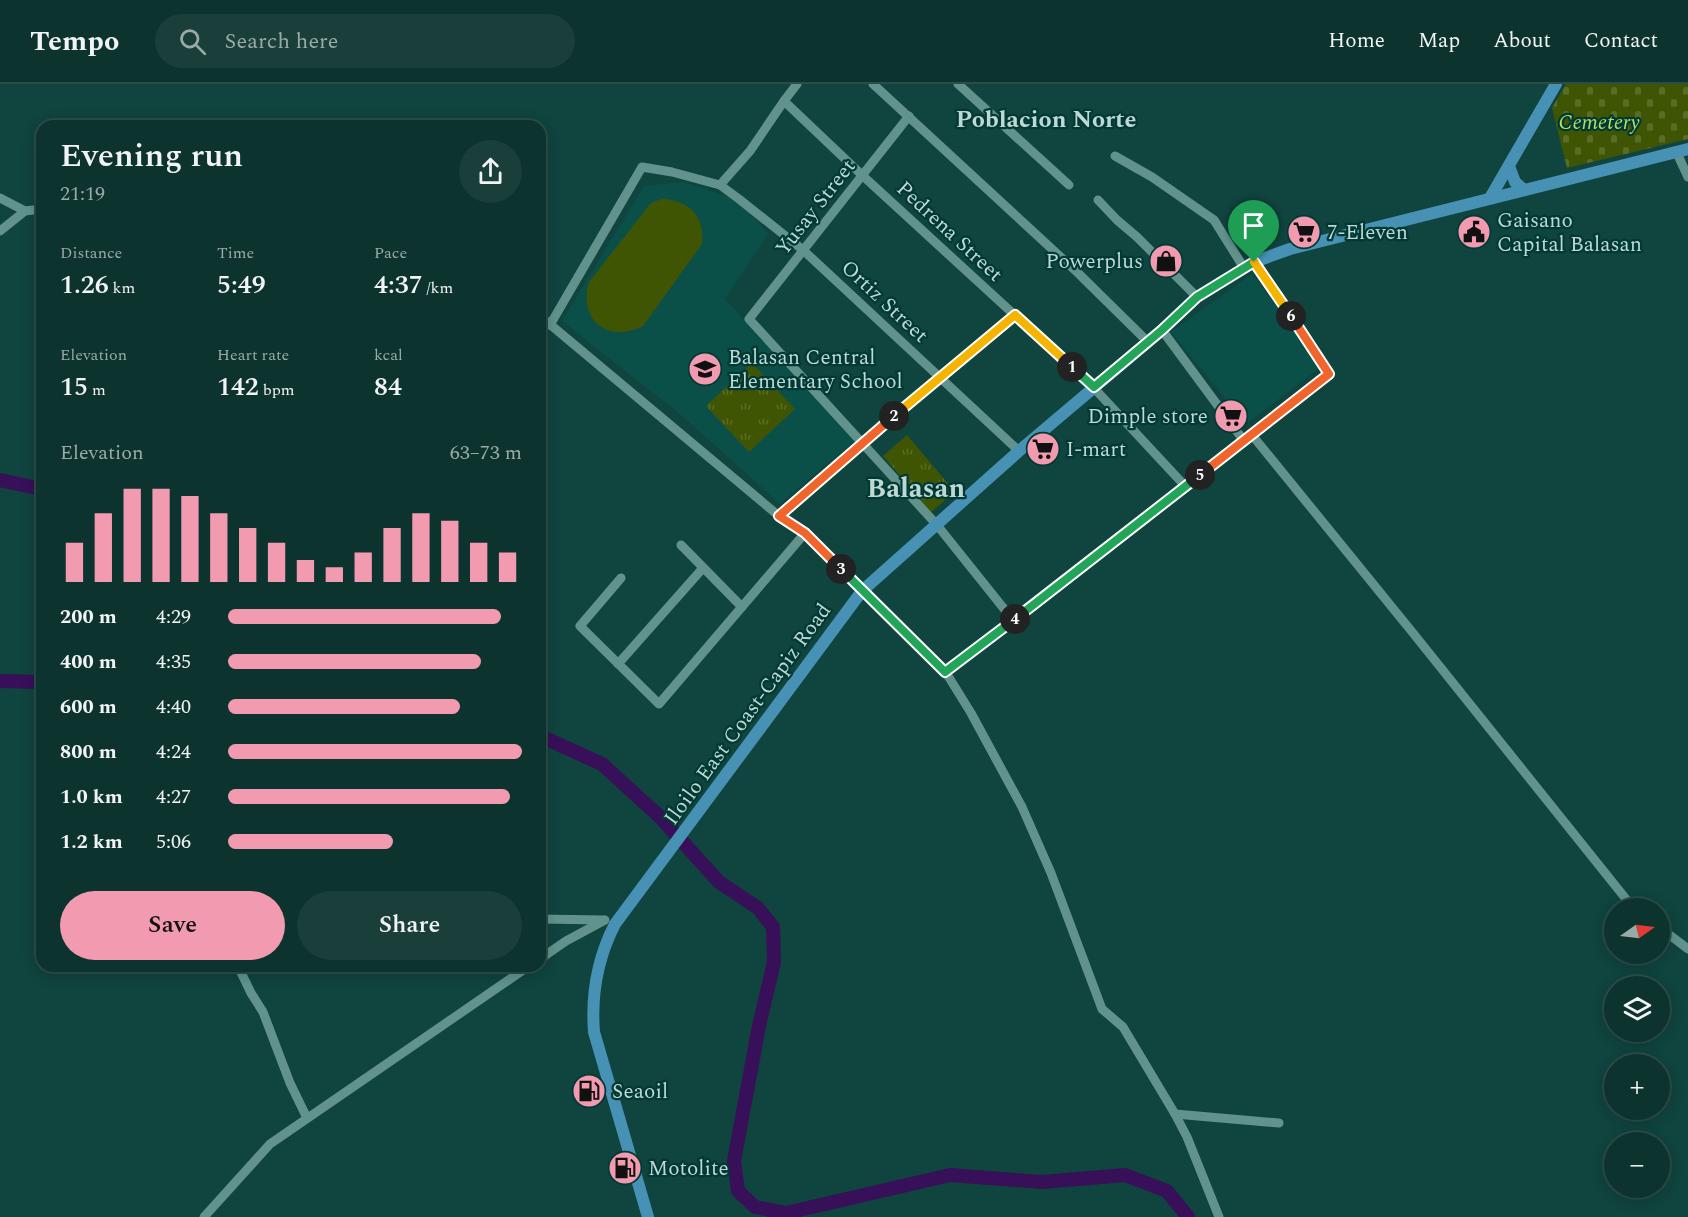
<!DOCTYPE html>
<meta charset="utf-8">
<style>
:root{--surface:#0c332e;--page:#1a3f3a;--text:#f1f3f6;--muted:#9aaaaa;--line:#2c4e4a;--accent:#f29aaf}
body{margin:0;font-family:Spectral,serif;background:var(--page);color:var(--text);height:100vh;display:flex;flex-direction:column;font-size:22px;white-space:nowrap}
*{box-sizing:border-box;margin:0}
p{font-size:20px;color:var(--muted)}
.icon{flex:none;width:33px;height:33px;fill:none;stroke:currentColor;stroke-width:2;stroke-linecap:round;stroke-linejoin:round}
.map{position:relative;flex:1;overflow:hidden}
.drawer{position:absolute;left:36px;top:36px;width:510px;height:852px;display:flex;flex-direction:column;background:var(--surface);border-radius:18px;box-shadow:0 3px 15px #0003,0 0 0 2px var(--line)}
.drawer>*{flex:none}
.needle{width:39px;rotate:76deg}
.tools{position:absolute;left:1604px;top:814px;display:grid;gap:12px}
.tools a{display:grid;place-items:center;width:66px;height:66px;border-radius:50%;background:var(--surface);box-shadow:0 3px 15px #0003,0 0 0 2px var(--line);font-size:30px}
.pin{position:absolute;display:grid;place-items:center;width:51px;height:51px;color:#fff;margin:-62px -26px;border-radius:50% 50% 50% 0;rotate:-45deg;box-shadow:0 0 6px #0007}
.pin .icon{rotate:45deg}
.km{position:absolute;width:30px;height:30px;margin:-15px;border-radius:50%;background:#222;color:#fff;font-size:16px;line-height:30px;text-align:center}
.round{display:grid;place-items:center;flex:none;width:63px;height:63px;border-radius:32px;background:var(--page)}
.overview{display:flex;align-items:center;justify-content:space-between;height:102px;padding:0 24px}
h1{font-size:33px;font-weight:600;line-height:45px}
.stats{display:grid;grid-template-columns:repeat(3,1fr);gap:9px;height:102px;padding:6px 24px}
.stats div{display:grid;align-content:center}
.stats b{font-size:26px;font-weight:600}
.stats small{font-size:16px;font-weight:400}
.stats p{font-size:16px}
.chart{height:168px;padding:12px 24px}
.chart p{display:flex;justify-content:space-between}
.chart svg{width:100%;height:108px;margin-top:6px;stroke:var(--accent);stroke-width:6}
.primary-button{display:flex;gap:12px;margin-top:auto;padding:12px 24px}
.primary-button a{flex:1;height:69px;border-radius:36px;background:var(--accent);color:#111;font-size:24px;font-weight:600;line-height:69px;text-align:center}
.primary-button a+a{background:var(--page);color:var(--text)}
ul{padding:0 24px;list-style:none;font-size:20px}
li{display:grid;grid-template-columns:96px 72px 1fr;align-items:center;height:45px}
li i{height:15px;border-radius:8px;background:var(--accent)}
header{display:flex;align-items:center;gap:36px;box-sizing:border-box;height:84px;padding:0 30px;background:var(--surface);border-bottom:2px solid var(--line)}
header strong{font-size:28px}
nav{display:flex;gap:33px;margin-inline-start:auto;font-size:21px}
.search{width:420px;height:54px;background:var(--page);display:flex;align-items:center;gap:15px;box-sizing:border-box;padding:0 21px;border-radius:33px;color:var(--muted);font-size:22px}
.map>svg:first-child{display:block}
</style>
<header>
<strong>Tempo</strong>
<div class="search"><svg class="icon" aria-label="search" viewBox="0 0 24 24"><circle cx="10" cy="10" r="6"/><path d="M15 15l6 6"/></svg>Search here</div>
<nav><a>Home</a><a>Map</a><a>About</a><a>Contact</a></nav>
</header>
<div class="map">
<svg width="1688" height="1133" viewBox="0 0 1688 1133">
<defs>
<pattern id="grass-tufts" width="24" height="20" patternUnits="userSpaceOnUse" patternTransform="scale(1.5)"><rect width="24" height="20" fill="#405503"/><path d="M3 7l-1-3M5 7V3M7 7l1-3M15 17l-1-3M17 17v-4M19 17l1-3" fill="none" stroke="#5a6d27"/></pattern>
<pattern id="cemetery-stones" width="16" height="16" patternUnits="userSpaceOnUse" patternTransform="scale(1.5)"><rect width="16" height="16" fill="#405503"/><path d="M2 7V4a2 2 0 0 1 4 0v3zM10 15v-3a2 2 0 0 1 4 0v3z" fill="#5a6d27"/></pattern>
</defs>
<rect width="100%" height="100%" fill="#10443e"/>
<!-- built -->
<g fill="#0a5049">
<polygon points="683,98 739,116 768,150 725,215 854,357 780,420 681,331 562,237 644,102"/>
<polygon points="1252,190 1321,283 1246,340 1171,248"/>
</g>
<!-- grass -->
<g fill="url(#grass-tufts)">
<polygon points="752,279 795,325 749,368 706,322"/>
<polygon points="907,351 955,408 931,428 883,372"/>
</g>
<!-- cemetery -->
<polygon fill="url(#cemetery-stones)" points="1566,0 1688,0 1688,55 1567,84 1552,24"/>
<!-- garden -->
<path fill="#405503" d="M662 115C690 116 705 133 702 160L643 242C608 260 578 236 589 198L651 119Z"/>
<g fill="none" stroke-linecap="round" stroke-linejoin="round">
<!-- river -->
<g stroke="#380f59" stroke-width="14">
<polyline points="0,396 42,405"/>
<polyline points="0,597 42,598"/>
<polyline points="540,652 602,680 660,733 719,798 758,824 773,843 774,878 759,942 734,1077 738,1107 755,1123 786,1129 950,1091 1042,1098 1125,1091 1167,1107 1188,1133"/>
</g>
<!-- minor -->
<g stroke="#61938c" stroke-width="9">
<polyline points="873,0 1078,189 1148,258"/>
<polyline points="958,0 1069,101"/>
<polyline points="784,17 863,92 1093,303 1186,403"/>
<polyline points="909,32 749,235 937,441 1013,536"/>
<polyline points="1676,67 1688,93"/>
<polyline points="1115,72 1152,93 1214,136 1244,184"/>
<polyline points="720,101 750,67 784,17 797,0"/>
<polyline points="0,114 25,127"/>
<polyline points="1098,116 1117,136 1137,153 1197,213"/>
<polyline points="0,147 25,127 42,125"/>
<polyline points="540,232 779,432 805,449 945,587 971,629 1022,723 1051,789 1102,925 1123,943 1175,1030 1187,1053 1219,1133"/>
<polyline points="550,241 642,83 672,88 720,101 739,115 803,166 1019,367"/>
<polyline points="1162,246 1244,357"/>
<polyline points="1252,351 1413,549 1634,825"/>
<polyline points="779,432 862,359 1015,231"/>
<polyline points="681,461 742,523"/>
<polyline points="621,494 580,542 659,620 805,449"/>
<polyline points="618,580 703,484"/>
<polyline points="945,587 1013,536 1329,290 1254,178"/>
<polyline points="540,835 604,836"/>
<polyline points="1659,843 1688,865"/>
<polyline points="540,875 566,857 605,836"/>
<polyline points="238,882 251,909 263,928 290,999 307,1034"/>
<polyline points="1175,1030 1279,1039"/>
<polyline points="204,1133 270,1060 529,882"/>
</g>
<!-- major -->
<g stroke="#4791b5" stroke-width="12">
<polyline points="1509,82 1515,98 1524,106"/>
<polyline points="1490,114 1556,0"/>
<path d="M648 1133 594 948C591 909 597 875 615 840L862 507 1019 367 1162 246 1197 213 1254 178 1290 165 1688 65"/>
</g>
</g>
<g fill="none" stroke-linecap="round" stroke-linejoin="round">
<!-- split-1 casing -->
<g stroke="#fff" stroke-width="12">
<polyline id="split-1" points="1072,283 1094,303 1162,246 1197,213 1254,178"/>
</g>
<!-- split-2 casing -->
<g stroke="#fff" stroke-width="12">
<polyline id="split-2" points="894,332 1015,231 1072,283"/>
</g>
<!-- split-3 casing -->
<g stroke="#fff" stroke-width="12">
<polyline id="split-3" points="841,485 805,449 779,432 894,332"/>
</g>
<!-- split-4 casing -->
<g stroke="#fff" stroke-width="12">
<polyline id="split-4" points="841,485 945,588 1015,535"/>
</g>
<!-- split-5 casing -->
<g stroke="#fff" stroke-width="12">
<polyline id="split-5" points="1015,535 1200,391"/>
</g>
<!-- split-6 casing -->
<g stroke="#fff" stroke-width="12">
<polyline id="split-6" points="1200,391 1329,290 1291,232"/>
</g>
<!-- split-7 casing -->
<g stroke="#fff" stroke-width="12">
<polyline id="split-7" points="1254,178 1291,232"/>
</g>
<!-- split-1 -->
<use href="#split-1" stroke="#22a559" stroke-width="8"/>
<!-- split-2 -->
<use href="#split-2" stroke="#f5b400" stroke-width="8"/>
<!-- split-3 -->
<use href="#split-3" stroke="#f0652b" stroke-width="8"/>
<!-- split-4 -->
<use href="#split-4" stroke="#22a559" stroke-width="8"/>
<!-- split-5 -->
<use href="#split-5" stroke="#22a559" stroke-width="8"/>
<!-- split-6 -->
<use href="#split-6" stroke="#f0652b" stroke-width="8"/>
<!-- split-7 -->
<use href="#split-7" stroke="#f5b400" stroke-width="8"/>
</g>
<!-- icons -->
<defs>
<g id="supermarket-disc" transform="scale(1.725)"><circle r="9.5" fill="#f29aaf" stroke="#013a34"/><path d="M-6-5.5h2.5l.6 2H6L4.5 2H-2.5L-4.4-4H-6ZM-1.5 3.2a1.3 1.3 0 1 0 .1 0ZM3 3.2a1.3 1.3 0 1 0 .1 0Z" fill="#111"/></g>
<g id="civic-disc" transform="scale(1.725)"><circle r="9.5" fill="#f29aaf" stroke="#013a34"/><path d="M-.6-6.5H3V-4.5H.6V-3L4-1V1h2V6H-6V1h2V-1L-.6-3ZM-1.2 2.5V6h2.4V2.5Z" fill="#111"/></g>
<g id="shop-disc" transform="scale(1.725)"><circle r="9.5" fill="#f29aaf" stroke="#013a34"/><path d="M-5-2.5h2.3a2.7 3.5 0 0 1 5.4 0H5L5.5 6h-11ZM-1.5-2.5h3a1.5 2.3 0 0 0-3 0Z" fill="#111"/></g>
<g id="school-disc" transform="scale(1.725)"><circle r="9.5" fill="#f29aaf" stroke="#013a34"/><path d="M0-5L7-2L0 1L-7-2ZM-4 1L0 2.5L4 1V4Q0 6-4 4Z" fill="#111"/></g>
<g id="fuel-disc" transform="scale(1.725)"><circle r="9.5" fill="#f29aaf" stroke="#013a34"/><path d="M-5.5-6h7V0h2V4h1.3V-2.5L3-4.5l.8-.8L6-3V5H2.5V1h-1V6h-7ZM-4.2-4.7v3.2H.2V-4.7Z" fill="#111"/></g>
</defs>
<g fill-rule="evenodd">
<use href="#supermarket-disc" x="1304" y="148"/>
<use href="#civic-disc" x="1474" y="148"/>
<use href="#shop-disc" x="1166" y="177"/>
<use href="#school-disc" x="705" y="285"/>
<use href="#supermarket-disc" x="1231" y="332"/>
<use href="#supermarket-disc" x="1043" y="365"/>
<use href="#fuel-disc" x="589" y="1007"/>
<use href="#fuel-disc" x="625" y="1084"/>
</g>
<g text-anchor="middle" stroke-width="4.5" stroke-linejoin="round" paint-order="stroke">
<!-- park labels -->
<g font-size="21" font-style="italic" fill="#b6dd65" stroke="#013a34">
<text x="1599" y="45">Cemetery</text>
</g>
<!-- street labels -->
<g font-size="21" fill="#bfd8d4" stroke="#013a34">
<text transform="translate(815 123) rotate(-52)" y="7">Yusay Street</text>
<text transform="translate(950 147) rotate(43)" y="7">Pedrena Street</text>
<text transform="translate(885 217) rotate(43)" y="7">Ortiz Street</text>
<text transform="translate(747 630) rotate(-54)" y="7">Iloilo East Coast-Capiz Road</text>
</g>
<!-- poi labels -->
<g font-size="21" fill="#bfd8d4" stroke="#013a34" text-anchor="start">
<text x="1497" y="143">Gaisano<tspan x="1497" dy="24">Capital Balasan</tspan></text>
<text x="1327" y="155">7-Eleven</text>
<text x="1143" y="184" text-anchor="end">Powerplus</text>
<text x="728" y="280">Balasan Central<tspan x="728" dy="24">Elementary School</tspan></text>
<text x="1208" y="339" text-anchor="end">Dimple store</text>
<text x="1066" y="372">I-mart</text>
<text x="612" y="1014">Seaoil</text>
<text x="648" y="1091">Motolite</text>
</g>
<!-- quarter labels -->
<g font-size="24" font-weight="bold" fill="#bfd8d4" stroke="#013a34">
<text x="1046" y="43">Poblacion Norte</text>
</g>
<!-- district labels -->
<g font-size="27" font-weight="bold" fill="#bfd8d4" stroke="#013a34">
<text x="916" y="413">Balasan</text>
</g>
</g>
</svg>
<div class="tools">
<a><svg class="needle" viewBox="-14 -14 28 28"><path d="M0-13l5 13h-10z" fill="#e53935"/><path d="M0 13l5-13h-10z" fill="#9aaaaa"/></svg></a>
<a><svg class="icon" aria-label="layers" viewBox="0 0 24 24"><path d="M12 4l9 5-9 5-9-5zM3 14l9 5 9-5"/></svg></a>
<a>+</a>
<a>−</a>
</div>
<div class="pin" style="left:1254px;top:178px;background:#1e9e55"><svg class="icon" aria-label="arrive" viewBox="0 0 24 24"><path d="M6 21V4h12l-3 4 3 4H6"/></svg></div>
<b class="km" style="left:1072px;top:283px">1</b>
<b class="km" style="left:894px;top:332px">2</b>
<b class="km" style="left:841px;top:485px">3</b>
<b class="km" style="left:1015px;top:535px">4</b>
<b class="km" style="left:1200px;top:391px">5</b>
<b class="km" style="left:1291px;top:232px">6</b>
<section class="drawer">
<div class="overview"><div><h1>Evening run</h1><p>21:19</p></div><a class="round"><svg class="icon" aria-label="share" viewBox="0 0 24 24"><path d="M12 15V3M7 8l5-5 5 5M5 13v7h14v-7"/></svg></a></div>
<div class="stats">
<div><p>Distance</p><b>1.26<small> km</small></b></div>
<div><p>Time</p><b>5:49</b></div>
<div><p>Pace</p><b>4:37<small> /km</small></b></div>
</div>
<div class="stats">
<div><p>Elevation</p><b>15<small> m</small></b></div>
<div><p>Heart rate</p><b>142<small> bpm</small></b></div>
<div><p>kcal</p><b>84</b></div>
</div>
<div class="chart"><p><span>Elevation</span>63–73 m</p>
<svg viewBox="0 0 160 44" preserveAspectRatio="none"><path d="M5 44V28M15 44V16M25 44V6M35 44V6M45 44V9M55 44V16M65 44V22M75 44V28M85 44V35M95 44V38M105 44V32M115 44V22M125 44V16M135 44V19M145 44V28M155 44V32"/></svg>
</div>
<ul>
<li><b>200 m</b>4:29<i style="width:93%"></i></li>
<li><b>400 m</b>4:35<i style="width:86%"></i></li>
<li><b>600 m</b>4:40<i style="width:79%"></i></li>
<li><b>800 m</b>4:24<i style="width:100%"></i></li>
<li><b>1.0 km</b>4:27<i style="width:96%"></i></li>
<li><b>1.2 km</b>5:06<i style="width:56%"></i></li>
</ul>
<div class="primary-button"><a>Save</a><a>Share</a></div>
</section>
</div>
